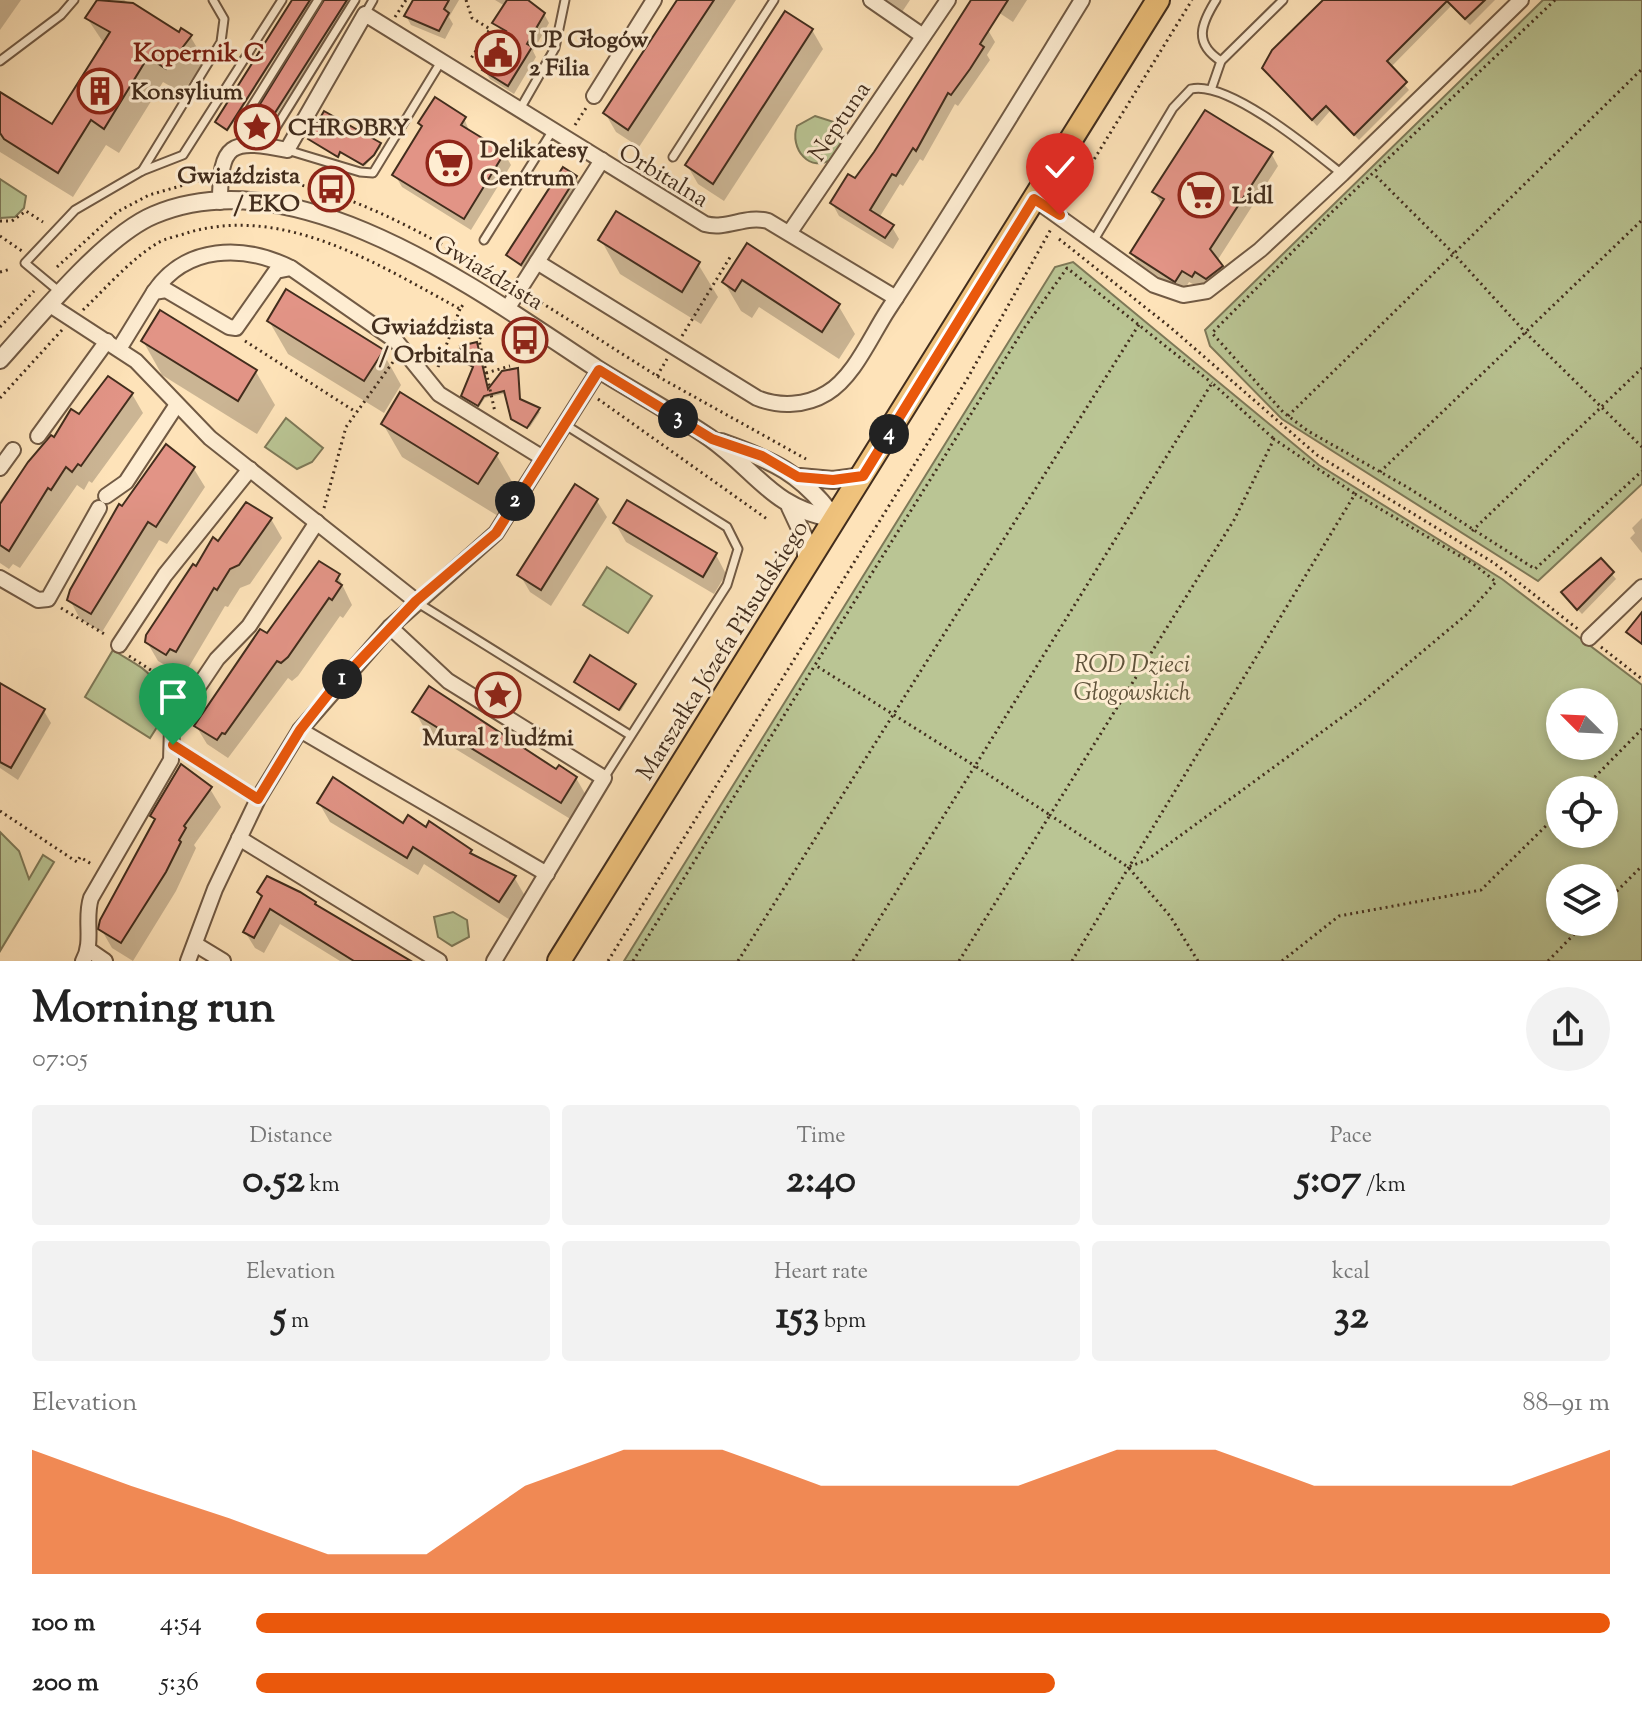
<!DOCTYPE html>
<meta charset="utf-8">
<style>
:root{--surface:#fff;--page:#f2f2f2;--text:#222;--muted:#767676;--accent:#ea580c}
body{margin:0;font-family:"Sorts Mill Goudy",serif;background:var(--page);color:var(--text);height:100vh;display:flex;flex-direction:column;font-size:30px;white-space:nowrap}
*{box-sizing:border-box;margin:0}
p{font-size:26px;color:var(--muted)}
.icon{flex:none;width:44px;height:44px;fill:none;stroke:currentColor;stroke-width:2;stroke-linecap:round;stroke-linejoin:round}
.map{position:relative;height:961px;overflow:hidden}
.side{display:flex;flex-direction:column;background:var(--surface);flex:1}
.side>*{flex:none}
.needle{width:52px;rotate:294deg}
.tools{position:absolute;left:1546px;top:688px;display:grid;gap:16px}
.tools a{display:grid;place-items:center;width:72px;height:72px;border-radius:50%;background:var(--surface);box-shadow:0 4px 12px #0003;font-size:40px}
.pin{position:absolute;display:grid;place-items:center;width:68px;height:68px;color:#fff;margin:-82px -34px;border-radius:50% 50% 50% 0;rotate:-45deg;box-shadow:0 0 8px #0007}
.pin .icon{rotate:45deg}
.km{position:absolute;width:40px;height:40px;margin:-20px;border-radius:50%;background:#222;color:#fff;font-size:22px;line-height:40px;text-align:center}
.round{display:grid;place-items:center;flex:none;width:84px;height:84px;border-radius:42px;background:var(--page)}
.headline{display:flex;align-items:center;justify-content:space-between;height:136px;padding:0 32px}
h1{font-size:44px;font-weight:700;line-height:60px}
.figures{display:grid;grid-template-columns:repeat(3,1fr);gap:12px;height:136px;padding:8px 32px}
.figures div{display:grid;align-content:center;border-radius:8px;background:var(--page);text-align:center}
.figures b{font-size:40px;font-weight:700}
.figures small{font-size:22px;font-weight:400}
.figures p{font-size:22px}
.chart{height:224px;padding:16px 32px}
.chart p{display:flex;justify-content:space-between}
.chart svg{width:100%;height:144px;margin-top:8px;fill:var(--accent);opacity:.7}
ul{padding:0 32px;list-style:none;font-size:26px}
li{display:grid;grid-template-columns:128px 96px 1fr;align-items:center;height:60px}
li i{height:20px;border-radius:10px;background:var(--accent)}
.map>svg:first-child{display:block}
</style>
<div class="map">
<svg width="1642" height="961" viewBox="0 0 1642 961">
<rect width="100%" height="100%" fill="#fee3b9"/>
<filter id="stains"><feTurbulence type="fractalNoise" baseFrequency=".0025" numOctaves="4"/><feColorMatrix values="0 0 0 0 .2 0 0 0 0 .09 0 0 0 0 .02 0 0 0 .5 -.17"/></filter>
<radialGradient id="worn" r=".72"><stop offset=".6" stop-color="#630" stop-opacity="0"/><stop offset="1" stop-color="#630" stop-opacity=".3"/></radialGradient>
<!-- green -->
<g fill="#bac594" stroke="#7e7958" stroke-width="2" fill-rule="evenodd">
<polygon points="1543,0 1642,0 1642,484 1538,581 1282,419 1210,346 1205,330"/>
<path d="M815 116 837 123 846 143C842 147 838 154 833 158 810 175 789 148 797 126Z"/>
<polygon points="0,179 26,196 24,208 15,217 0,218"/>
<path d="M1073 262 1319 465 1502 579 1642 685V961H624L1055 267ZM1560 702H1604V746H1560ZM1560 790H1604V834H1560ZM1560 878H1604V922H1560Z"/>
<polygon points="286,418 323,448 312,462 297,469 265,447"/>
<polygon points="607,567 652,596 628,633 583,605"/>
<path d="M113 650C152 674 154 670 164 716L150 738 85 697Z"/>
<polygon points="0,832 19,851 29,879 43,855 54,862 0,951"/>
<polygon points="453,912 467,920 469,937 452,946 438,937 434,917"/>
</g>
<!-- shadow -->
<g fill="#0003">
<polygon points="0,0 21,0 0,30"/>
<polygon points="99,0 124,0 179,34 190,36 205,61 182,93 163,82 119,153 106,145 73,197 0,152 0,94 53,127 105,45 87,18"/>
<polygon points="295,0 312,0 228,131 219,124"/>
<polygon points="325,0 351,0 266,131 251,122"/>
<polygon points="415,0 459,0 449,17 453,24 445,39 411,25 406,16"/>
<polygon points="495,0 523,0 544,14 549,23 533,51 536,57 514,94 490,79 484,70 505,35 495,23 505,6"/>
<polygon points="680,0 736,0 639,147 616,132 605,113"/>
<polygon points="886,0 910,0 902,12"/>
<polygon points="980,0 1027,0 1013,22"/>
<polygon points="1325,0 1495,0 1470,25 1451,6 1390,68 1409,90 1359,140 1330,111 1317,126 1265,68"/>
<polygon points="812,30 823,49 724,201 698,184 687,165"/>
<polygon points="988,30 995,42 987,55 990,60 958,106 955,104 923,161 920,159 903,186 900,184 879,218 892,227 899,239 893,249 839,216 832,203"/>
<polygon points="464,118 470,133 504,153 511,165 471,230 402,187 395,175 423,128 420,123"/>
<polygon points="310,139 380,145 381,147 365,166 341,153 339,158"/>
<polygon points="1271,153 1278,166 1217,261 1228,279 1214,290 1203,283 1200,288 1189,282 1183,293 1139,266 1132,253 1162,205 1154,192"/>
<polygon points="576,177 579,183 524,269 508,255"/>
<polygon points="601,240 698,264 718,297 701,324 620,274"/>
<polygon points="747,246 838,305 855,334 839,359 759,307 752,318 741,311 724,282"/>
<polygon points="269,321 382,351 401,385 384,413 288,354"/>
<polygon points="143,341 256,372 275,405 257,434 162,375"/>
<polygon points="476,345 488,392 503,372 517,370 520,401 540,412 530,427 513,418 507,393 485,398 479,407 464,398 475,369 467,364 462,348"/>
<polygon points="132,394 143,413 92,483 89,481 84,490 77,485 20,568 13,564 9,569 0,563 0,501 7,491 9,492 55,440 80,417"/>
<polygon points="383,424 496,454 515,487 498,516 402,457"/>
<polygon points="194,469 205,487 167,544 159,540 102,632 80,619 70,600 123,509"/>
<polygon points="597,501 607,517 551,606 530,592 520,575"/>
<polygon points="1642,518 1642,553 1630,538 1635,533 1632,528"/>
<polygon points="271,519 282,538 250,584 240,588 228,607 225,606 187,670 181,666 177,672 158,661 147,642 177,595 219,543"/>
<polygon points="615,523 716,555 726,574 714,594 626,542"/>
<polygon points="1601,561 1616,579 1582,614 1567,598"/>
<polygon points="338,576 352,605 343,618 340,616 298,676 292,681 288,678 228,758 207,744 196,726 268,636"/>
<polygon points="0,683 44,711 51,723 18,780 0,768"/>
<polygon points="577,684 634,685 635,687 621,711"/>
<polygon points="415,712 576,778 587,797 572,820 426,731"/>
<polygon points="210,789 221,807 194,845 196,848 176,891 133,961 112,948 101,929 156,822 152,816"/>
<polygon points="319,803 404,826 470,852 473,857 514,877 525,896 510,920 424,864 418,875 330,822"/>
<polygon points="259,893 300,894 403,961 340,961 280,924 264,953 255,948 245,932 263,899"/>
</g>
<!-- building -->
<g fill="#e29486" stroke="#422d1d" stroke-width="2">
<polygon points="97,0 133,3 179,32 181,28 192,35 166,69 148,57 104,129 91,120 58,173 4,139 0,133 0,92 52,124 110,32 85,18"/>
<polygon points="292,0 310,0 227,130 215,122"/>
<polygon points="324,0 347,0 264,130 257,127 249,122"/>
<polygon points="413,0 449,0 444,9 449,13 439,31 404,16"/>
<polygon points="507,0 528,0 545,13 527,44 532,47 508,86 482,70 506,31 492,23"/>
<polygon points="677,0 714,0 628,130 603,113"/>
<polygon points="971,0 1008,0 980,44 984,47 970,69 951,95 948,93 916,151 913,148 896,176 892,174 870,210 894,225 885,238 830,203 848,174 855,178 874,152"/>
<polygon points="1323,0 1485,0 1465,19 1447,1 1387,61 1407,82 1354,135 1326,106 1312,120 1262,68 1272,50"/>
<polygon points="785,11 813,29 713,184 685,165"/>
<polygon points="435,97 466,117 461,125 505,152 464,219 392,175 422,126 418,123"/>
<polygon points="1205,110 1273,152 1210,249 1223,266 1206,279 1195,272 1192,277 1182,271 1175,282 1130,253 1164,199 1152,192"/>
<polygon points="324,111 381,143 374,155 363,165 340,152 338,157 308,139"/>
<polygon points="563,167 577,176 521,265 506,255"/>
<polygon points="616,211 700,262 682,292 598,240"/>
<polygon points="747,243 840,304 822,332 742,280 735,291 722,282"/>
<polygon points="286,289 384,350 364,381 267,321"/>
<polygon points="160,310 257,370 238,401 141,341"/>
<polygon points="477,342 488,389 502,371 518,368 520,399 540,408 527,428 511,419 504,391 484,396 478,406 461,396 473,367 464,362 460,346"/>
<polygon points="108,376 133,393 81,466 78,464 72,472 66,467 51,490 48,488 9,551 0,545 0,504 28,462 51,435 54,437 71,409 79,414"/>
<polygon points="400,392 498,453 478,484 381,424"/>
<polygon points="166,444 195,467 156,527 148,522 91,614 67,600 70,590 119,504 122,506"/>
<polygon points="575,484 598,499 541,590 517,575"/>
<polygon points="627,500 717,553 703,577 613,523"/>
<polygon points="246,502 272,518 239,565 230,569 217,590 214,588 176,652 170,649 166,655 145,642 146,635 193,564 196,566 213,537 218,541"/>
<polygon points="1601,558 1614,572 1577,610 1561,592"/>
<polygon points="319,561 340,574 336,581 342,585 332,600 329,598 288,657 281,663 277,661 225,734 222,733 217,740 194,726 260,629 267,633"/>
<polygon points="1642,612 1642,644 1626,632"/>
<polygon points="590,655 636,684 619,710 574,682"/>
<polygon points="0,683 45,709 11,768 0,762"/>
<polygon points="429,686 556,769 559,765 577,777 561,803 412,712"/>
<polygon points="181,764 212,787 184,826 186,828 179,840 181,842 166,872 121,943 98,929 100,920 155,819 150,816"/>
<polygon points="333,777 403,823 408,815 426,827 429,821 472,850 470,853 516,876 499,902 413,847 407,858 317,803"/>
<polygon points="267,876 300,892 316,902 315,904 411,961 354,961 270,909 254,938 243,932 262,896 257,892"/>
</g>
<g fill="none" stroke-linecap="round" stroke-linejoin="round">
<!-- service casing -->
<g stroke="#715a44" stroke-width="11">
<g id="service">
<path d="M1216 0C1201 24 1193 43 1221 61"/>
<polyline points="365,14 373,0"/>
<polyline points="0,61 61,15 74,0"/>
<polyline points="1212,87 1221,61 1283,0"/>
<polyline points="520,109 555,48 565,0"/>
<polyline points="245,117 318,0"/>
<polyline points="265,145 355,0"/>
<polyline points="287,150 360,172 373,173 442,60"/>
<polyline points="673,157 774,0"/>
<polyline points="142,171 221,42 224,19 213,0"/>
<polyline points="484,240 553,130"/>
<path d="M1094 240 1173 108 1191 89C1228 80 1312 150 1342 174"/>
<polyline points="61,293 25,263 75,210 142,171 183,155 282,0"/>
<polyline points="564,424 727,527 738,549 727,585 604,778"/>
<polyline points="418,603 630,735"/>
</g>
</g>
<!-- minor casing -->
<g stroke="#715a44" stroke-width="18">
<g id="minor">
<polyline points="871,0 923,36"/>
<polyline points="594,96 654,0"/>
<polyline points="1034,199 1154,285 1183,295 1207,291 1260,250 1342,174 1521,0"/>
<path d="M220 202C220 144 230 138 287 150L365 14 705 224C727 230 745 215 768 221L896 298"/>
<polyline points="790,232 948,0"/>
<path d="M537 262 757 398C779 407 806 406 827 393 854 377 871 336 888 310 955 208 1018 104 1082 0"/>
<path d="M154 292C186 245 243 244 291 268"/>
<polyline points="50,305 136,361 210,438 416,601"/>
<polyline points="507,309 602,160"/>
<polyline points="119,349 154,292 166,290 229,327 236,328 276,271 291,268 396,341 439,394 543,458"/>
<polyline points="38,436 107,341"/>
<polyline points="0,468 13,450"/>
<polyline points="106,496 126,482 176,406"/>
<polyline points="0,578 38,600 48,599 99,508"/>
<polyline points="390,627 448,681 604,778 494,961"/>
<polyline points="1589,638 1642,587"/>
<polyline points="119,645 165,575 250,469"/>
<polyline points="300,730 547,874"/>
<polyline points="239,838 439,961"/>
<polyline points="195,944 223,961"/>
<polyline points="89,950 105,961"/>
<path d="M83 961C94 942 84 919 91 898L171 760 172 727 178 717 217 659 249 626 317 522"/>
<polyline points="188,961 215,889 258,799 300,730 390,627 496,533 599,370"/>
</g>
</g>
<!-- tertiary casing -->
<g stroke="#715a44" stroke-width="20">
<g id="tertiary">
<path d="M0 360C38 318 104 236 154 215 297 154 483 294 596 368 634 392 674 413 710 438 758 472 771 508 835 519"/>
<path d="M721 442C772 460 802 473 835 519"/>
<polyline points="800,477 833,480 863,476"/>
<polyline points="790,507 804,537 807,564"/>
</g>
</g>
<!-- primary casing -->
<g stroke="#422d1d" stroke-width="26">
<polyline id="primary" points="559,961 1158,0"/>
</g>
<!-- path -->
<g stroke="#422d1d" stroke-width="3" stroke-dasharray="2 4" stroke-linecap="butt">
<polyline points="466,0 472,18 490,29 470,60"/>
<polyline points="1555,0 1333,211 1212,333 1283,412 1308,431 1407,487 1535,569 1642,471"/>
<polyline points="395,17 406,0"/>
<polyline points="575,125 586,108"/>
<polyline points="1376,176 1453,253 1526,333 1642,447"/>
<path d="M237 177C332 177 426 235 506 281"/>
<polyline points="1066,205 1192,0"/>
<polyline points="0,221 12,221 26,211 43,222"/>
<polyline points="0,236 22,251"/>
<polyline points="1059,239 1170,327 1317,455 1494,563 1579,630"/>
<polyline points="57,267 117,212 149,195 205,179"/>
<polyline points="0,272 11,269"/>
<polyline points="531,296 657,376 806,459"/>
<path d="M83 310C106 288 129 261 156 244 165 238 179 236 190 232 286 205 379 265 460 309L465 302"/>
<polyline points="0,327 34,291"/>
<polyline points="487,327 479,340 495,412"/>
<polyline points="682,336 732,254"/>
<polyline points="245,341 356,412"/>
<polyline points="438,367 460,309"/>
<polyline points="486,373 510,366"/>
<polyline points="657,376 667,359"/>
<polyline points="0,398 62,330"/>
<polyline points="598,399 767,519"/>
<polyline points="1288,416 1642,69"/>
<polyline points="1380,472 1642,220"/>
<polyline points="324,508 346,427 393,362"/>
<polyline points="1472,531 1642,368"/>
<polyline points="61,608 106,635"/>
<polyline points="1601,647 1642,679"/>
<polyline points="129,656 157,674 167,707"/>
<polyline points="186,754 246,793"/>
<polyline points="1582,790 1642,729"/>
<polyline points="0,811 77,862 80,857 93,865"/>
<polyline points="1604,904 1642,866"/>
<polyline points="608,961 966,381 1051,229"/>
<polyline points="633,961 815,665"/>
<polyline points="738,961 1140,323"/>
<polyline points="853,961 975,766 815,665 1025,327 1067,268 1212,383"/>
<polyline points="959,961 1050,815 975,766 1212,383 1274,439"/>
<polyline points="1072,961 1355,494 1475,565 1496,582 1466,615 1360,704 1147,860 1128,867"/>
<polyline points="1198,961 1170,916 1128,867 1050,815 1234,520 1274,439 1355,494"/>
<polyline points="1282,961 1339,916 1481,890 1560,812"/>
<polyline points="1548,961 1586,922"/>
</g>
<!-- service -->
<use href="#service" stroke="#feedd2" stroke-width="7"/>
<!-- minor -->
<use href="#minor" stroke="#feedd2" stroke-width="14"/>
<!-- tertiary -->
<use href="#tertiary" stroke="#feedd2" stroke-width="16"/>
<!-- primary -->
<use href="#primary" stroke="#efc27c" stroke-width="22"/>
</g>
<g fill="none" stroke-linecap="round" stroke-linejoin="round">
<!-- route casing -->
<g stroke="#fff" stroke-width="16">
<polyline id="route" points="173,745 258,799 300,730 330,692 416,601 496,533 599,370 712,439 762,456 798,477 833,480 863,476 1034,199 1060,215"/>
</g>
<!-- route -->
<use href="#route" stroke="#ea580c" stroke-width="10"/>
</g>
<!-- icons -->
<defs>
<g id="civic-ring" transform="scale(2.3)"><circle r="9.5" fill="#feedd2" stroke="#8f2418" stroke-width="1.5"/><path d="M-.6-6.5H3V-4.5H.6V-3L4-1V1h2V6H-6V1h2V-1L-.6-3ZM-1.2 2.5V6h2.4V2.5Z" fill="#8f2418"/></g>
<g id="building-ring" transform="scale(2.3)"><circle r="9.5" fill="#feedd2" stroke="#8f2418" stroke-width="1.5"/><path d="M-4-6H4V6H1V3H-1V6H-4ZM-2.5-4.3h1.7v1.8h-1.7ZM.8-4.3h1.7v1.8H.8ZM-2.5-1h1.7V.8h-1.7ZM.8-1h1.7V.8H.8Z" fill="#8f2418"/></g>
<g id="sight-ring" transform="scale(2.3)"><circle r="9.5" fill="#feedd2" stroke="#8f2418" stroke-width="1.5"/><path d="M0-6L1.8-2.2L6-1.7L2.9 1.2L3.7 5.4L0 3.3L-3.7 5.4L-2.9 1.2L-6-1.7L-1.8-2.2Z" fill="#8f2418"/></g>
<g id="supermarket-ring" transform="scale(2.3)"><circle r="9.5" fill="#feedd2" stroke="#8f2418" stroke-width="1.5"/><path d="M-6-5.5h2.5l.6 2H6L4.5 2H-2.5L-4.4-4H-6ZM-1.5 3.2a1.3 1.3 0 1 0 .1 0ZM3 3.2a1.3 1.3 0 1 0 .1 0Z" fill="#8f2418"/></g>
<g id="bus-ring" transform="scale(2.3)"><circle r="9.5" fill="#feedd2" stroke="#8f2418" stroke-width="1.5"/><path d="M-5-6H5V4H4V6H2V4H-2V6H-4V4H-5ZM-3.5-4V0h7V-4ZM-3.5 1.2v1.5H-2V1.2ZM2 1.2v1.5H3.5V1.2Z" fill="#8f2418"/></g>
</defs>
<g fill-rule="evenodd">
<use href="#civic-ring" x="498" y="53"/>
<use href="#building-ring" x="100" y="91"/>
<use href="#sight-ring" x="257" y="127"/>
<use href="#supermarket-ring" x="449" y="163"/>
<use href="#bus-ring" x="331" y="189"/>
<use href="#supermarket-ring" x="1201" y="195"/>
<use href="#bus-ring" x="525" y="340"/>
<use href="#sight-ring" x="498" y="695"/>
</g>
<g text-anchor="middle" stroke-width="6" stroke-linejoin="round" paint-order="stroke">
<!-- poi labels -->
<g font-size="24" font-weight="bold" fill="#422d1d" stroke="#feedd2" text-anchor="start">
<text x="529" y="47">UP Głogów<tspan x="529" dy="28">2 Filia</tspan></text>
<text x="131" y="99">Konsylium</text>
<text x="288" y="135">CHROBRY</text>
<text x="480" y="157">Delikatesy<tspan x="480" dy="28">Centrum</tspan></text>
<text x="300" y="183" text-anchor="end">Gwiaździsta<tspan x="300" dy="28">/ EKO</tspan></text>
<text x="1232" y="203">Lidl</text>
<text x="494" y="334" text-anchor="end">Gwiaździsta<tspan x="494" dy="28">/ Orbitalna</tspan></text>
<text x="498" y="745" text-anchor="middle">Mural z ludźmi</text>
</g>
<!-- street labels -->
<g font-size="24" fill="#422d1d" stroke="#feedd2">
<text transform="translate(839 121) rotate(-56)" y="8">Neptuna</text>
<text transform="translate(664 175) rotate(31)" y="8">Orbitalna</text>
<text transform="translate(489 272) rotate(31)" y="8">Gwiaździsta</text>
<text transform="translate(722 650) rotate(-58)" y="8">Marszałka Józefa Piłsudskiego</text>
</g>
<!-- park labels -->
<g font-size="24" font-style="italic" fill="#60533b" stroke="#feedd2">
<text x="1132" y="672">ROD Dzieci<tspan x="1132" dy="28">Głogowskich</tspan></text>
</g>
<!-- neighbourhood labels -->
<g font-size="26" font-weight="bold" fill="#7a1f14" stroke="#feedd2">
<text x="199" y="61">Kopernik C</text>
</g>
</g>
<rect width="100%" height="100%" filter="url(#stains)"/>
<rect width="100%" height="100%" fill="url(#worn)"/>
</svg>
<div class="tools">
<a><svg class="needle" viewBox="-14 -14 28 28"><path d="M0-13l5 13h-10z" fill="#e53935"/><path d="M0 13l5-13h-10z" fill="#767676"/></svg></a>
<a><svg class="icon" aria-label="locate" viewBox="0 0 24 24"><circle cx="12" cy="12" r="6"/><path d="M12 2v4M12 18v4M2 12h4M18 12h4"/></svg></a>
<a><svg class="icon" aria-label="layers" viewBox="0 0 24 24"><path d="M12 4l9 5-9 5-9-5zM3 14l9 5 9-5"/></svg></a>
</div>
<div class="pin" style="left:173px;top:745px;background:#1e9e55"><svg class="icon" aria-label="arrive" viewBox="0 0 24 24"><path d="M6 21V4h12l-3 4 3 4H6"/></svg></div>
<div class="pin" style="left:1060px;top:215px;background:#d93025"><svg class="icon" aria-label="check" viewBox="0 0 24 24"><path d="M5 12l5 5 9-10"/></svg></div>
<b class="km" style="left:342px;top:679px">1</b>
<b class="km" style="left:515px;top:501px">2</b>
<b class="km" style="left:678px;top:418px">3</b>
<b class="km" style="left:889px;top:434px">4</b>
</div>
<section class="side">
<div class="headline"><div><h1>Morning run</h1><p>07:05</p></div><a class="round"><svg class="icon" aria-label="share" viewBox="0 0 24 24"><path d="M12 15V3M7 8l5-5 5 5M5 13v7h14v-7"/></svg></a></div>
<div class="figures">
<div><p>Distance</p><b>0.52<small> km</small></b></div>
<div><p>Time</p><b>2:40</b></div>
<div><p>Pace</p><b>5:07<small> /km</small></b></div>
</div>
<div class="figures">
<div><p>Elevation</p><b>5<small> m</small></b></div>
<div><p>Heart rate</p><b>153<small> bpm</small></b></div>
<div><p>kcal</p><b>32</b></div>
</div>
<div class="chart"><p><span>Elevation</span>88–91 m</p>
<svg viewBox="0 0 160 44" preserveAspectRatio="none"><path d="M0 44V6L10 17L20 27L30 38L40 38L50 17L60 6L70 6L80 17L90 17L100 17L110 6L120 6L130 17L140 17L150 17L160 6V44z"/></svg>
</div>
<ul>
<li><b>100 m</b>4:54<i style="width:100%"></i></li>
<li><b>200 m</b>5:36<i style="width:59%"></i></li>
</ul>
</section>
